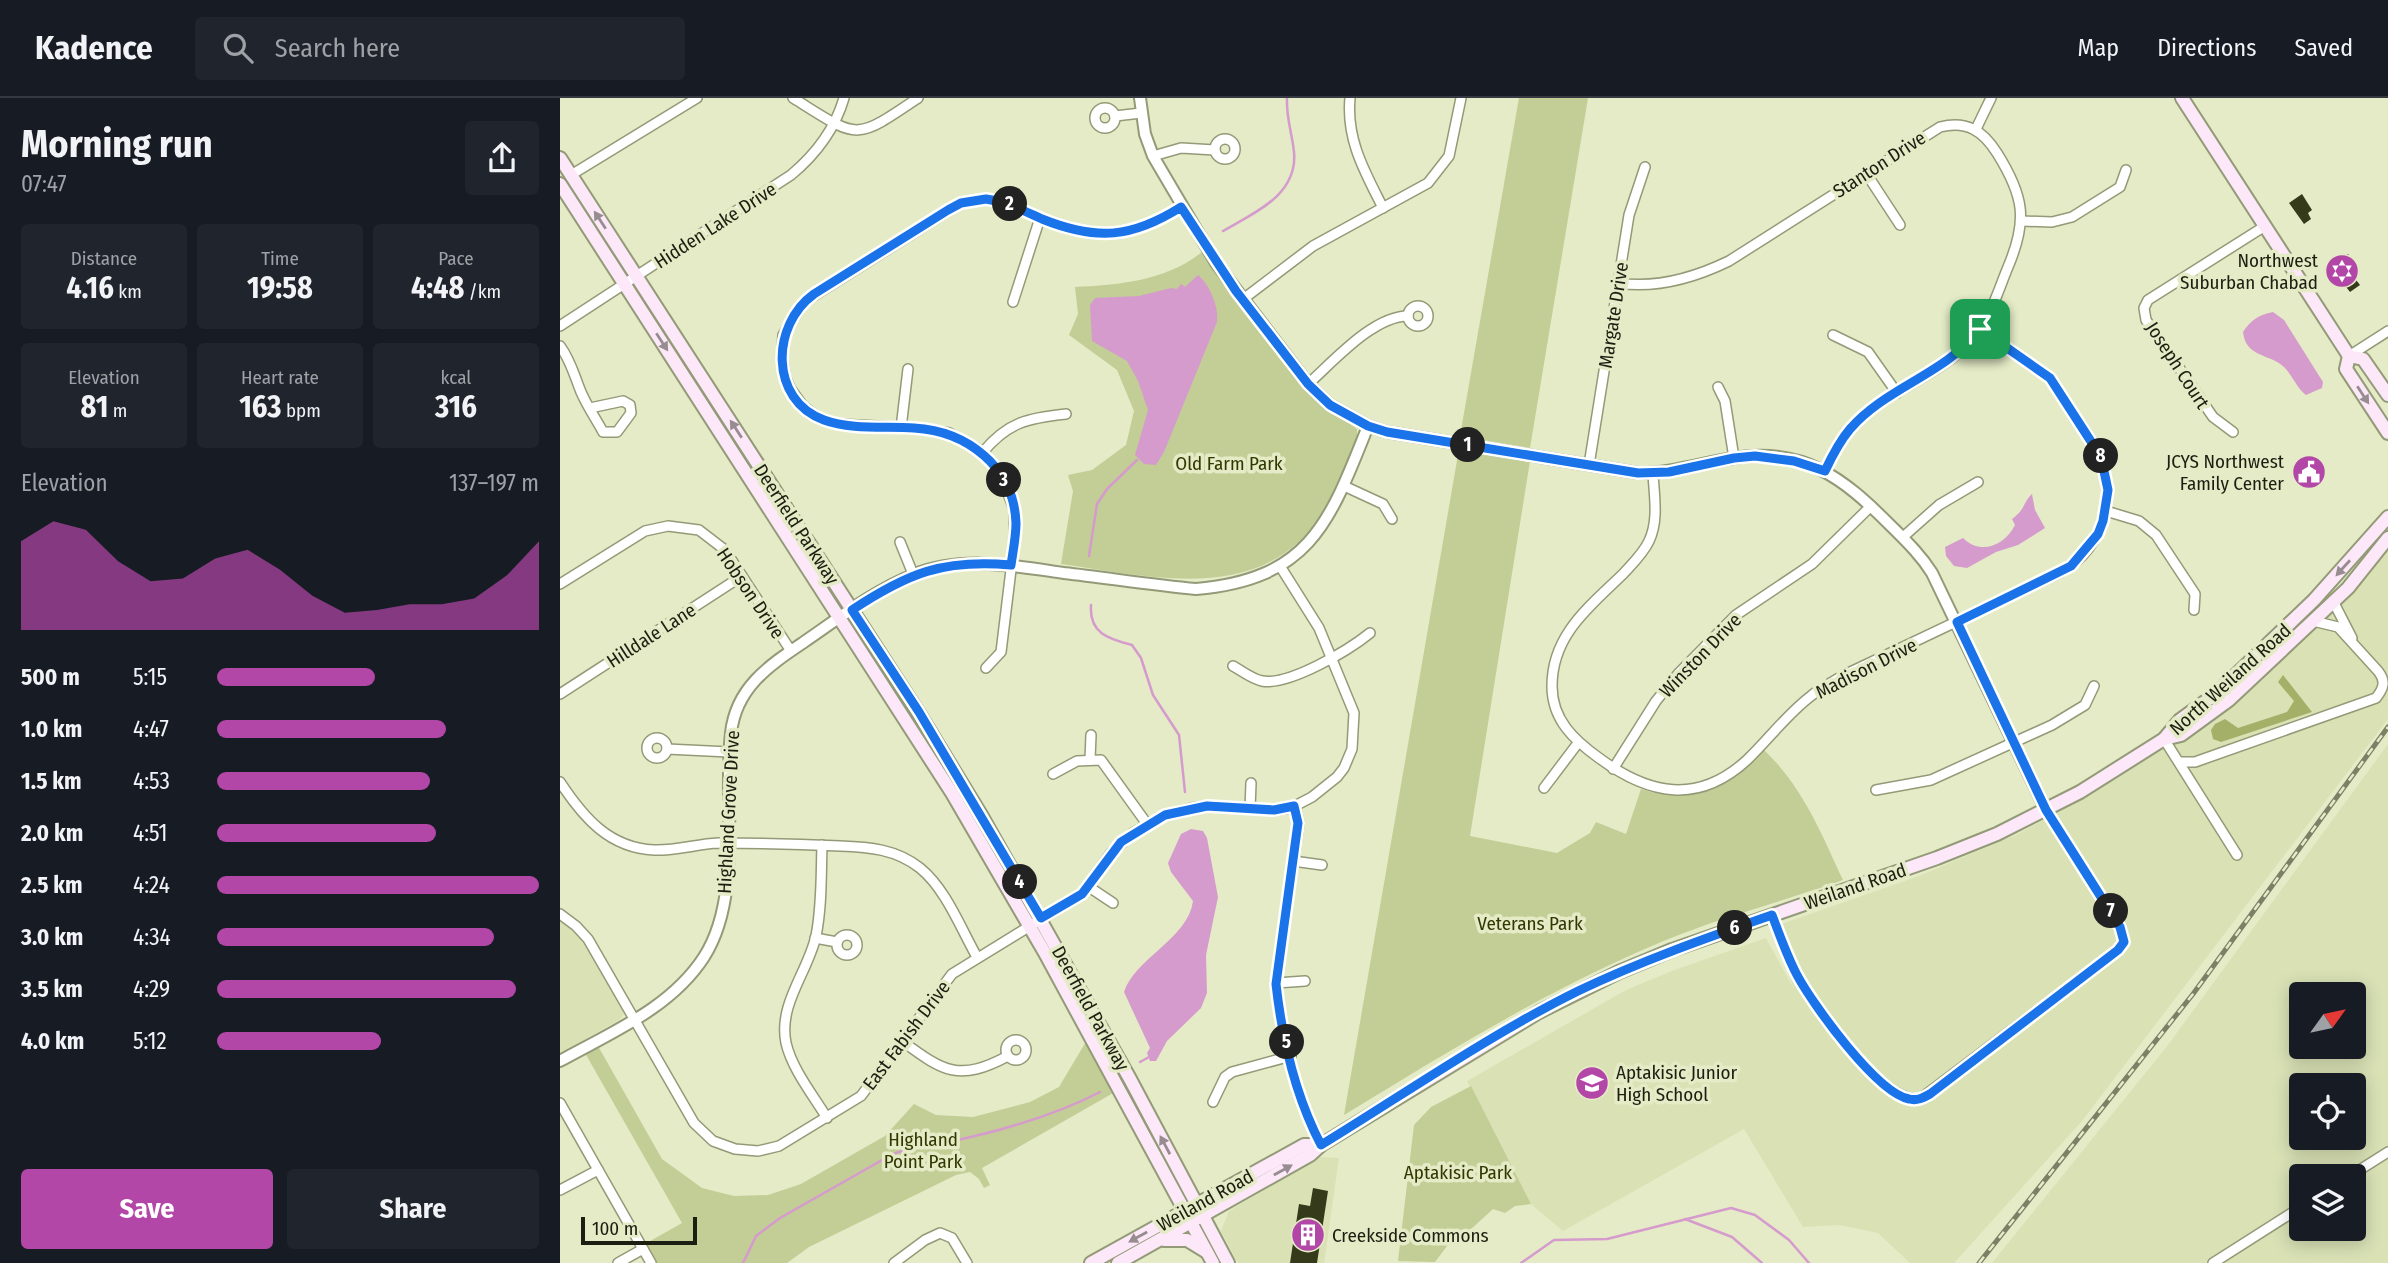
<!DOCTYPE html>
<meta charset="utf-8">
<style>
:root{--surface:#171b24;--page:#20242c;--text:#f1f3f6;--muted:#9ea1a6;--line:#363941;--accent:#b347a7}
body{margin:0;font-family:"Fira Sans Condensed",sans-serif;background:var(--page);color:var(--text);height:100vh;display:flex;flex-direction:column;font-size:26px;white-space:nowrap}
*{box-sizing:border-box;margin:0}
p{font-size:23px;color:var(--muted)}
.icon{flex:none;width:38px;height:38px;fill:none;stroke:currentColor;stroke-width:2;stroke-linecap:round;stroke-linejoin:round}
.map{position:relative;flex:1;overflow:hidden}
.side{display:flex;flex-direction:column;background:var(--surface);width:560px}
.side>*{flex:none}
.needle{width:46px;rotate:57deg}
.tools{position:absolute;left:1729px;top:884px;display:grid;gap:14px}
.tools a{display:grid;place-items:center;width:77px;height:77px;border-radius:7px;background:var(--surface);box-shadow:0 4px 18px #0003;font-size:35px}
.scale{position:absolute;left:21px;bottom:18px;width:116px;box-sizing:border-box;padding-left:7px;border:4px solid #1c1e11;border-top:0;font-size:19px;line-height:24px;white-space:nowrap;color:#1c1e11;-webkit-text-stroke:5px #e4ebc6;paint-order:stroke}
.pin{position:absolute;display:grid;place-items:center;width:60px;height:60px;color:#fff;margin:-30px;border-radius:14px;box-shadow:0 4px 10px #0006}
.km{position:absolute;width:35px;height:35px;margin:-18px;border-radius:50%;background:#222;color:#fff;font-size:19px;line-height:35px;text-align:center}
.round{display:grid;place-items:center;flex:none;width:74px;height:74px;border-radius:7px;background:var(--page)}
.headline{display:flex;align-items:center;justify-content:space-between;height:119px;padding:0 21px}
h1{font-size:38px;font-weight:700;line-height:52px}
.figures{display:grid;grid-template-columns:repeat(3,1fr);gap:10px;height:119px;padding:7px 21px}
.figures div{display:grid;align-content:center;border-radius:7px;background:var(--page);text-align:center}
.figures b{font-size:30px;font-weight:700}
.figures small{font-size:19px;font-weight:400}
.figures p{font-size:19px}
.chart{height:196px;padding:14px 21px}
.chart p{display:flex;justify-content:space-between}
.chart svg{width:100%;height:126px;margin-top:7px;fill:var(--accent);opacity:.7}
.cta{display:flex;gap:14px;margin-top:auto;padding:14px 21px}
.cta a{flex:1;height:80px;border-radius:7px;background:var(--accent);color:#fff;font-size:28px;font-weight:700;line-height:80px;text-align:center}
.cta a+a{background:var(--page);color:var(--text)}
ul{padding:0 21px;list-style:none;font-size:23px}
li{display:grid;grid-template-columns:112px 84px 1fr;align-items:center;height:52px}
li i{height:18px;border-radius:9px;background:var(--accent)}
header{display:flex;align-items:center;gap:42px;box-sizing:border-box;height:98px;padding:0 35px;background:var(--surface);border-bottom:2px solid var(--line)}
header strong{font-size:33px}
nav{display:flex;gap:38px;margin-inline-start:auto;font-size:24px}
.search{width:490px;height:63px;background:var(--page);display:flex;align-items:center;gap:18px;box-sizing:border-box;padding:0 24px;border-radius:7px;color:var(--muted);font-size:26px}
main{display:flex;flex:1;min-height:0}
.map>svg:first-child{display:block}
</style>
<header>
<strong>Kadence</strong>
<div class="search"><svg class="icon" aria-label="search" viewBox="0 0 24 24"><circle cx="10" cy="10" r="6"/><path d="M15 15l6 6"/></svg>Search here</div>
<nav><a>Map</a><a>Directions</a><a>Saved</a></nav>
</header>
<main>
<section class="side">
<div class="headline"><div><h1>Morning run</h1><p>07:47</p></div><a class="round"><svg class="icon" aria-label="share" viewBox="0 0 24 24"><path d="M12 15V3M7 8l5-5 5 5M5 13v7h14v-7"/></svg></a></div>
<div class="figures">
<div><p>Distance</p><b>4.16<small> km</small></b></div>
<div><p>Time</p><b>19:58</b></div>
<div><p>Pace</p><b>4:48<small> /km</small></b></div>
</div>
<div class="figures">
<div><p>Elevation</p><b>81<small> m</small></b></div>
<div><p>Heart rate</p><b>163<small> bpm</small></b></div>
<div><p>kcal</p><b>316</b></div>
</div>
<div class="chart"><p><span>Elevation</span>137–197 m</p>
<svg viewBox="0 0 160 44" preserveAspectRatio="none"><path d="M0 44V13L10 6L20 9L30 20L40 27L50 26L60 19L70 16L80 23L90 32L100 38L110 37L120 35L130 35L140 33L150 25L160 13V44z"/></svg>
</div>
<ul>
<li><b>500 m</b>5:15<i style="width:49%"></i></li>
<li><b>1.0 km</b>4:47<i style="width:71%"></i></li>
<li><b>1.5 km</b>4:53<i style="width:66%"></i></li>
<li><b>2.0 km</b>4:51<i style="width:68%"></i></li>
<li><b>2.5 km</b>4:24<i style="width:100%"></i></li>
<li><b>3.0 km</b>4:34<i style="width:86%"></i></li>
<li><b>3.5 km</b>4:29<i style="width:93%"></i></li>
<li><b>4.0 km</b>5:12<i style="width:51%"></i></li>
</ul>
<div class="cta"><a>Save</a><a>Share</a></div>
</section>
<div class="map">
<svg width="1828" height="1165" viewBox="0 0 1828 1165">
<rect width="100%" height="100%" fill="#e4ebc6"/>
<!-- built -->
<g fill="#d9e1b5" fill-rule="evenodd">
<polygon points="1828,445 1828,621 1522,1023 1394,1165 1350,1165 1318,1135 1280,1127 1243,1129 1184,1031 1003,1133 971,1106 907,983 1066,892 1112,873 1206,840 1235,893 1210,830 1359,778 1458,736 1532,695 1689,583"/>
<path d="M1828 646V1165H1432L1608 947ZM1741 896H1794V948H1741ZM1741 987H1794V1040H1741ZM1741 1078H1794V1130H1741Z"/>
<polygon points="0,822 20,840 29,852 64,916 59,922 0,955"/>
<polygon points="760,1059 779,1060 764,1165 678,1165 661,1133 669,1113"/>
</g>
<!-- green -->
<g fill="#c3cd96">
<polygon points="959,0 1028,0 970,350 900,338"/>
<path d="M642 154 737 281 763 307 797 331V338C787 363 779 389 765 412 704 509 595 479 501 466L513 393 508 377 532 372 566 347 574 313 557 272 509 237 518 216 515 189C559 187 606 183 642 154Z"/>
<path d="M899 351 970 363 910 738 997 755 1030 735 1036 724 1066 736 1081 691C1130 708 1169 684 1204 652 1243 689 1261 735 1283 782 1225 803 1164 818 1106 842 992 889 889 953 784 1017Z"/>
<polygon points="527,942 555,994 422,1070 430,1087 424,1090 419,1081 410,1074 396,1077 249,1149 227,1165 97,1165 85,1146 122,1125 25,955 38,948 102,1061 142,1090 174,1098 208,1097 241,1086 325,1038 354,1006 376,1017 413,1019 470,1004 499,989"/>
<polygon points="911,988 971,1106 955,1108 945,1115 933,1111 910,1132 893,1140 875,1164 838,1163 854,1027 871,1009"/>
</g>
<!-- forest -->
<polygon fill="#a4af67" points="1723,577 1752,614 1661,644 1653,641 1651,632 1655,626 1665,621 1678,630 1727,614 1734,603 1718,584"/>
<!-- water -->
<g fill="#d69bcd">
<path d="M638 177C650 187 659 209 657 224L604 354 596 367 584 366 575 357 588 312 578 283 567 263 532 243 530 207 535 200 579 198 611 190 617 191 621 186 625 189Z"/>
<path d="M1713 214 1724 222 1763 284 1762 290 1746 297C1736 289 1733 278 1724 269 1709 255 1686 260 1683 234 1691 222 1698 217 1713 214Z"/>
<path d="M1472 396 1475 412 1485 430 1458 447 1436 454 1407 470 1394 468 1386 458 1385 449 1403 440C1421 458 1445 447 1455 427L1452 421C1466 411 1463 404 1472 396Z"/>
<path d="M631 731 643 733 647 740 658 799 646 857 647 895 641 910 607 943 596 963H590L587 955 590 950 564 894C575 860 628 841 633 803L611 774 608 765 621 736Z"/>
</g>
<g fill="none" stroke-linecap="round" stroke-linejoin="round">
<!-- stream -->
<g stroke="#d69bcd" stroke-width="2.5">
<path d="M663 133C694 115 738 97 734 54 732 35 726 19 727 0"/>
<polyline points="529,458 537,406 547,391 577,362"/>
<path d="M531 507C529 535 548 541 572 547L581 560 593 597 619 637 625 694"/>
<polyline points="580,964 589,959"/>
<polyline points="1125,1121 1172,1139 1202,1165"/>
<path d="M183 1165 196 1138 220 1120 331 1057C348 1049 365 1049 384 1045 437 1034 492 1019 540 994"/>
<polyline points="961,1165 994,1142 1047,1141 1171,1110 1195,1117 1229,1142 1249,1165"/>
</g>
</g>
<!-- building -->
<g fill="#353a1b">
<polygon points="1742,96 1752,112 1748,115 1751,121 1744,126 1729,105"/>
<polygon points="1788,156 1794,165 1787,170 1800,187 1790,194 1770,168"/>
<polygon points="753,1090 768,1093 757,1165 730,1165 739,1106 750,1108"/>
</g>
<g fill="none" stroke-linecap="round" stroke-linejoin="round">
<!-- minor casing -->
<g stroke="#939a77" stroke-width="12">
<g id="minor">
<path d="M233 0C299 41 293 44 358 0"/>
<path d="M790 0C786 42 805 74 823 110"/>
<circle cx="545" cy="20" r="10"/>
<polyline points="555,18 581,15"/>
<polyline points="1416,31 1431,0"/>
<circle cx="665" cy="51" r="10"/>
<polyline points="593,58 621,50 655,52"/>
<polyline points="1306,75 1340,127"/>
<polyline points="11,77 137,0"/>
<polyline points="1462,123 1492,124 1512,119 1560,89 1566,72"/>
<path d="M1058 185C1097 191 1134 180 1169 163L1380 29C1407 22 1423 33 1437 55 1464 98 1468 122 1448 169 1438 193 1430 221 1413 241 1381 277 1330 291 1296 324 1282 338 1273 355 1265 373"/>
<polyline points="682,202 753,148 868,85 889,58 901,0"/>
<polyline points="453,204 480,120"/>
<circle cx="858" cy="218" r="10"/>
<path d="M0 228 231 77C255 57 275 31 284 0"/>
<polyline points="1273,237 1308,254 1337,295"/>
<path d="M0 248C11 263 14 277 21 294 27 308 36 321 43 334H57L71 315 70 307 63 303 30 310"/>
<polyline points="1789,258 1828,233"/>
<path d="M748 286C773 264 813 218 848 218"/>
<polyline points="1158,289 1165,303 1174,360"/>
<polyline points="341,330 348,271"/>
<polyline points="1673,334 1653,319 1586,222 1584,210 1588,202 1705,128"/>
<path d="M423 354C448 324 468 320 506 316"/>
<polyline points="1029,367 1069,117 1085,69"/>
<path d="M1093 375C1094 397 1099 422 1089 443 1083 456 1072 466 1063 476 1029 509 992 537 992 588 992 622 1014 642 1039 660 1089 697 1138 707 1187 662 1209 641 1227 616 1251 598 1260 590 1272 585 1282 578L1501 474C1546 448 1559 393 1535 348L1490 280 1420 231"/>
<polyline points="784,388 823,406 832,421"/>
<polyline points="1546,413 1579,423 1596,437 1635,496 1634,512"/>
<polyline points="1343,439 1379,407 1418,384"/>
<polyline points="340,444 353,476"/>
<polyline points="0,486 85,433 108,428 139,432 165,452 231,553"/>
<polyline points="1773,503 1792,540"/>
<path d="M673 568C682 573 692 581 702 583 729 588 789 552 810 535"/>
<path d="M426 570 441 554 455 439 454 411 441 377 423 354 389 335 356 330 278 326 259 320 243 308 230 290 225 278 222 256 223 237 244 204 401 105 426 101 437 102C453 106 467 115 482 121 537 143 571 140 621 109"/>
<polyline points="0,596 182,478"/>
<circle cx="97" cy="650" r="10"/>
<polyline points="1604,641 1677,757"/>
<polyline points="107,651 169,654"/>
<polyline points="530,661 531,637"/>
<path d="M1620 664H1635L1816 600C1824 590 1826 583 1818 573L1778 529 1753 523"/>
<polyline points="1053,671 1096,603 1118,576 1176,517 1252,466 1311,408"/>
<polyline points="493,676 517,663 541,662 587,726"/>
<path d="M0 684C23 719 49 750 94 752 115 753 137 746 158 745 198 745 239 746 280 748 309 749 336 751 360 770 386 791 401 831 417 859"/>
<polyline points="984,690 1018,645"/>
<polyline points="1316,692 1371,682 1492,627 1525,607 1534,588"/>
<path d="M735 708 739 725 716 885C721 940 736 999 761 1047"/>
<polyline points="690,711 691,685"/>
<path d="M262 747C261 777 262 808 256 838 248 874 218 906 226 945 232 971 253 997 267 1020"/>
<polyline points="733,763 762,767"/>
<polyline points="529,789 553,805"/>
<polyline points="0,816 16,828 28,841 134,1025 153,1043 175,1051 198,1053 219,1048 301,998 392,876 522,796 551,755 573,735 605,717 632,710 647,708 714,712 731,710 752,699 777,679 784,670 792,651 794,615 759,530 720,468"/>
<path d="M1212 817C1220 838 1227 858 1237 878 1254 909 1323 1007 1360 1001L1558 852 1564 843 1561 829 1486 712"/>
<circle cx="287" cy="847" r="10"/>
<polyline points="255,840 277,844"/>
<polyline points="716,885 745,883"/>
<circle cx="456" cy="952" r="10"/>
<path d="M342 943C384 974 399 984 448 958"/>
<polyline points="653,1004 665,979 672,974 731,958"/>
<polyline points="0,1005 91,1165"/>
<polyline points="1790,1078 1828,1054"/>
<polyline points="0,1092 38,1072"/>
<polyline points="58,1165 83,1151"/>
<polyline points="334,1165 365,1142 380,1135 392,1140 407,1165"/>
<polyline points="1653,1165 1741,1109"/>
</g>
</g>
<!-- tertiary casing -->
<g stroke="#939a77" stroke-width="14">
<g id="tertiary">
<path d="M580 0 585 36 593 58 656 165 748 286 770 307 808 328 827 334 1078 375C1112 375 1141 365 1174 360 1244 349 1283 380 1329 426 1345 442 1360 456 1372 475L1486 712"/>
<path d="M0 963C52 934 111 910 144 859 183 798 163 703 171 635 176 589 210 567 244 544 279 520 314 493 353 477 401 457 455 468 504 475 548 480 592 487 636 491 751 481 770 423 808 328"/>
</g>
</g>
<!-- secondary casing -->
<g stroke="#939a77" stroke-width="16">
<g id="secondary">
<polyline points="1622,0 1789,258 1803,261 1828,297"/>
<polyline points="0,60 358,614 421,717 570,981 668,1165"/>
<polyline points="0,86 392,695 485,855 653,1165"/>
<polyline points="1789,258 1786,271 1828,335"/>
<polyline points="1604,641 1621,637 1669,602 1788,490 1828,440"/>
<polyline points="604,1142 627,1142 645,1153"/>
<polyline points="531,1165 744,1047 761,1047"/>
<polyline points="558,1165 750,1057 761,1047 979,914 1059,874 1112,852 1377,760 1437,736 1520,694 1604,641 1620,622 1657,595 1754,502 1828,419"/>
</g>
</g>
<!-- minor -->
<use href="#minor" stroke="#fff" stroke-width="9"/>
<!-- tertiary -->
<use href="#tertiary" stroke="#fff" stroke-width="10"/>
<!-- secondary -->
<use href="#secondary" stroke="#fce8f9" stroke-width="12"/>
<!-- rail casing -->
<g stroke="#7c8067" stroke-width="5">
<polyline id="rail" points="1419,1165 1633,896 1828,629"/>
</g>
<!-- rail -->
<use href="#rail" stroke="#e4ebc6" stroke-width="2.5" stroke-dasharray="8" stroke-linecap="butt"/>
</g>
<!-- one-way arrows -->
<defs><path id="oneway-solid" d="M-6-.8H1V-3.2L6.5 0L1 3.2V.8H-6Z" transform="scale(1.75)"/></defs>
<g fill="#978d91">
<use href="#oneway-solid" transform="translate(40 122) rotate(-123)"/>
<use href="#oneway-solid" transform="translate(102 244) rotate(57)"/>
<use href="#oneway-solid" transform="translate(1803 297) rotate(57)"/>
<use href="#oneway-solid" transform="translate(176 331) rotate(-123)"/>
<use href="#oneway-solid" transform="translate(1783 470) rotate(132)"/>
<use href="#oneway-solid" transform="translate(605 1047) rotate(-118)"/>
<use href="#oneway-solid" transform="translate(723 1072) rotate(-29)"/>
<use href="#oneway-solid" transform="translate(578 1139) rotate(151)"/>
</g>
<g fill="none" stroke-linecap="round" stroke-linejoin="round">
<!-- route casing -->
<g stroke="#fff" stroke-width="14">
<path id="route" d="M426 101C447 104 464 113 482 121 537 143 572 140 621 109L676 193 748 286 770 307 808 328 827 334 1078 375 1109 374 1174 360 1195 358 1234 363 1265 373C1272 358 1279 344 1290 331 1326 289 1386 276 1420 231L1490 280 1541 359 1548 392 1543 423 1538 436 1511 468 1397 524 1486 712 1560 829 1564 844 1558 852 1370 996C1363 1000 1357 1003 1349 1001 1317 995 1253 907 1237 877 1227 858 1220 838 1212 817 1146 840 1081 863 1018 893 929 937 846 995 761 1047 736 999 722 940 716 886L738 725 734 708 714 712 647 708 605 717 561 744 522 796 481 820 359 614 292 512C348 475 383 461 451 467 453 453 456 439 456 425 454 369 407 333 354 330 326 328 291 332 264 322 209 302 211 227 254 196L388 112 401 105Z"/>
</g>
<!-- route -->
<use href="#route" stroke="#1a73e8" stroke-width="9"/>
</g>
<!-- icons -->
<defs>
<g id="synagogue-disc" transform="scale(1.75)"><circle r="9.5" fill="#b347a7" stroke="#e4ebc6"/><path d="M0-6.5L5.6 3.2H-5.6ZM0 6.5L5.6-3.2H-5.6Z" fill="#fff"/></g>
<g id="civic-disc" transform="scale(1.75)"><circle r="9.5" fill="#b347a7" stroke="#e4ebc6"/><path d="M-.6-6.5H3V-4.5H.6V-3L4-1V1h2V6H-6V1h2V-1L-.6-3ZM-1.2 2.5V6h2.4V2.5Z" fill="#fff"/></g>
<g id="school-disc" transform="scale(1.75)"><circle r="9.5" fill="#b347a7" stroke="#e4ebc6"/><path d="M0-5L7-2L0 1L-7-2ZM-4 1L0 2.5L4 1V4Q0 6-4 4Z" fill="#fff"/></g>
<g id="building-disc" transform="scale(1.75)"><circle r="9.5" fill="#b347a7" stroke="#e4ebc6"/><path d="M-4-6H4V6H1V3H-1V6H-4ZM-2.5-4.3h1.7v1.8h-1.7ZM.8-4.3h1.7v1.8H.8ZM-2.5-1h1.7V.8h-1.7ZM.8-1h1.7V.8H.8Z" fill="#fff"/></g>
</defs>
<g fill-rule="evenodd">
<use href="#synagogue-disc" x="1782" y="173"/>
<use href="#civic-disc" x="1749" y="374"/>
<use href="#school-disc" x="1032" y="985"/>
<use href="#building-disc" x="748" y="1137"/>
</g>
<g text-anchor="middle" stroke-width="7" stroke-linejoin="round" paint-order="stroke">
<!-- street labels -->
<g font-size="19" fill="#1c1e11" stroke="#e4ebc6">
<text transform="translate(1319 66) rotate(-33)" y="7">Stanton Drive</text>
<text transform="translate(155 127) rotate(-33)" y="7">Hidden Lake Drive</text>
<text transform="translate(1053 217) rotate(-81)" y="7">Margate Drive</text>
<text transform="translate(1618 267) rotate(57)" y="7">Joseph Court</text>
<text transform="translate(237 426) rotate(57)" y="7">Deerfield Parkway</text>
<text transform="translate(191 495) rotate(56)" y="7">Hobson Drive</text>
<text transform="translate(91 537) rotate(-33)" y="7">Hilldale Lane</text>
<text transform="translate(1140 557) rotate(-46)" y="7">Winston Drive</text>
<text transform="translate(1306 570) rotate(-27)" y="7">Madison Drive</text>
<text transform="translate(1670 581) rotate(-42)" y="7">North Weiland Road</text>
<text transform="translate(168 714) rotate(-87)" y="7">Highland Grove Drive</text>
<text transform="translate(1295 788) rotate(-19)" y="7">Weiland Road</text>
<text transform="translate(531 910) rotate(61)" y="7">Deerfield Parkway</text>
<text transform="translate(346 937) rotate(-53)" y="7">East Fabish Drive</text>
<text transform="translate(645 1102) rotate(-29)" y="7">Weiland Road</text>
</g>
<!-- poi labels -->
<g font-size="19" fill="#1c1e11" stroke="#e4ebc6" text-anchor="end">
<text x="1758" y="169">Northwest<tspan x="1758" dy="22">Suburban Chabad</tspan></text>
<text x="1724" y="370">JCYS Northwest<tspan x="1724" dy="22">Family Center</tspan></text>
<text x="1056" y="981" text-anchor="start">Aptakisic Junior<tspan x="1056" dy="22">High School</tspan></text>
<text x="772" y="1144" text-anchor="start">Creekside Commons</text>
</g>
<!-- park labels -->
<g font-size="19" fill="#323800" stroke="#e4ebc6">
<text x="669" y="372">Old Farm Park</text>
<text x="970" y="832">Veterans Park</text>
<text x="363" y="1048">Highland<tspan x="363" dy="22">Point Park</tspan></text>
<text x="898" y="1081">Aptakisic Park</text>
</g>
</g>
</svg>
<div class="tools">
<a><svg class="needle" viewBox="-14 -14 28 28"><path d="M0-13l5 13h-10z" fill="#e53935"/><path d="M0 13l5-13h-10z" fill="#9ea1a6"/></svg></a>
<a><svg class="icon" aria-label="locate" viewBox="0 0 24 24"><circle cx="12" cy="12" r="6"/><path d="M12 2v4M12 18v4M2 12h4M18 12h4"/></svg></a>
<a><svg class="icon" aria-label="layers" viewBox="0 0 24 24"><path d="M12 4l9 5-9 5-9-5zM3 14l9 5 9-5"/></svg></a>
</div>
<div class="scale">100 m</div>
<div class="pin" style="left:1420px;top:231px;background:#1e9e55"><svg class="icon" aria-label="arrive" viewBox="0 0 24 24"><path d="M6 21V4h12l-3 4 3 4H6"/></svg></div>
<b class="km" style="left:908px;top:347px">1</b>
<b class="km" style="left:450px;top:106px">2</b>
<b class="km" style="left:444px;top:382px">3</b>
<b class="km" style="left:460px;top:784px">4</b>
<b class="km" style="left:727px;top:944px">5</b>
<b class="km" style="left:1175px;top:830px">6</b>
<b class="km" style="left:1551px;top:813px">7</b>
<b class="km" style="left:1541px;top:358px">8</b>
</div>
</main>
